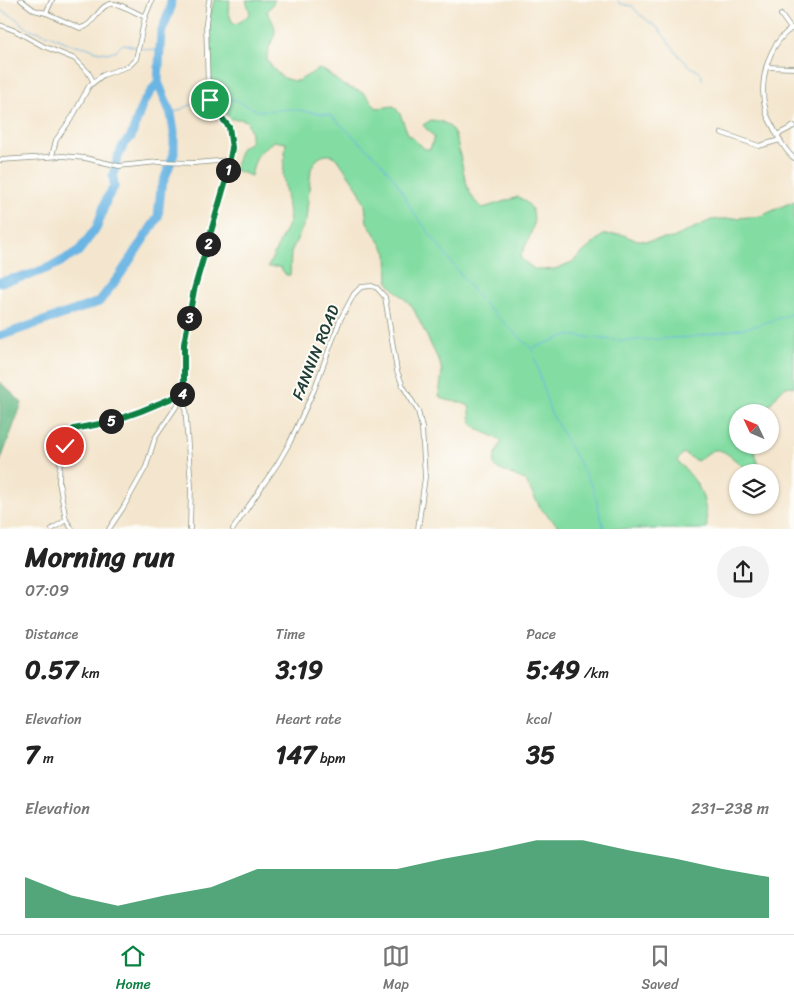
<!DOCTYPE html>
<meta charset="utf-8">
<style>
:root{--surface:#fff;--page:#f2f2f2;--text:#222;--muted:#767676;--line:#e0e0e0;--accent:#0b8043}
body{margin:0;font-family:Sriracha,sans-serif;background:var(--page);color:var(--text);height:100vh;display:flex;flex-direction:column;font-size:19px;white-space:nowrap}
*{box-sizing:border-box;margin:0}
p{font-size:16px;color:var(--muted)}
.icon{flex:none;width:28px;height:28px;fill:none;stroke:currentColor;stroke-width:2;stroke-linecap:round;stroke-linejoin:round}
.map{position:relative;height:529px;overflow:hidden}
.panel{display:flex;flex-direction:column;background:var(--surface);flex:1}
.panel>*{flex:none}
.needle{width:32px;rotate:314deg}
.buttons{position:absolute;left:729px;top:404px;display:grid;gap:10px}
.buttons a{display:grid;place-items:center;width:50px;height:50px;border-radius:50%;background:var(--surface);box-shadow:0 1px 4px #0004;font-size:25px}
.pin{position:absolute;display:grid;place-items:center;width:42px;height:42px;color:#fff;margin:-21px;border:2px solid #fff;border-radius:50%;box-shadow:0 1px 5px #0007}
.km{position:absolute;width:25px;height:25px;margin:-12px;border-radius:50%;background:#222;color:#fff;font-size:14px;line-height:25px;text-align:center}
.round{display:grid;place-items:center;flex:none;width:52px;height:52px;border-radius:26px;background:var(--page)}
.summary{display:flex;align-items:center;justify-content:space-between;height:85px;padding:0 25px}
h1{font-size:28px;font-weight:800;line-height:38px}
.metrics{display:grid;grid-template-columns:repeat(3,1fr);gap:8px;height:85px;padding:5px 25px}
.metrics div{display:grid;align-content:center}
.metrics b{font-size:25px;font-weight:800}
.metrics small{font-size:14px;font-weight:400}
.metrics p{font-size:14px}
.chart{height:140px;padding:10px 25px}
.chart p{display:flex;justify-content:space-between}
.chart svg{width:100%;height:90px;margin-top:5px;fill:var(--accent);opacity:.7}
.tab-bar{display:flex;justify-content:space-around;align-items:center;height:70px;border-top:1px solid var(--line);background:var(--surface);font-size:14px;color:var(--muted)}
.tab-bar a{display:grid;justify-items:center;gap:2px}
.tab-bar .current{color:var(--accent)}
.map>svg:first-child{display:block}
</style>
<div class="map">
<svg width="794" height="529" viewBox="0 0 794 529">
<rect width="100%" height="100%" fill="#fdfcf7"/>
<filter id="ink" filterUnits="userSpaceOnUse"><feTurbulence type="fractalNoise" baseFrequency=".02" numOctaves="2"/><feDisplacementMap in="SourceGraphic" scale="10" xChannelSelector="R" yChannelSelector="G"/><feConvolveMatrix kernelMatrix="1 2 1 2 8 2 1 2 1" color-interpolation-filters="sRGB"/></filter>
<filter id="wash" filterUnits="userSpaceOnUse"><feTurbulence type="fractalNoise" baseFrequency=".0096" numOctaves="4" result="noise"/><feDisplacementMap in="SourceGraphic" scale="20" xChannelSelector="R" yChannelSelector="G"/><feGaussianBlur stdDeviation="1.12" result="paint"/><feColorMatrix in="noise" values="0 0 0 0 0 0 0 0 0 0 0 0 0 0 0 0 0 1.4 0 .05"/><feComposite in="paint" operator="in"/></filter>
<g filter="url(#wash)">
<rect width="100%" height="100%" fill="#f4e6ce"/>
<!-- green -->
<path fill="#83dda3" stroke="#518d6c" d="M214 0H230L228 11 233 24C241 23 244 19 250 13L246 0H275L267 12C285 38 267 37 267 60 275 72 283 81 298 81L319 69 325 71 343 85 364 93 377 108 394 106 400 114 408 134 425 149H430L434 137 423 125 431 120C436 121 442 121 446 124 465 133 457 194 483 208L518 197C547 211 529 236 520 258L534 269 541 270 555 269 572 262 603 235 621 234 633 239 646 241 673 238 711 220 761 216 794 201V387L790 386 784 388 778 394 764 412H738V445H757L755 454 761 472C758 472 755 473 753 472 741 469 727 448 715 450 709 451 702 458 697 461L683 453 677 461C701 484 706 496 707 529H561L541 509 525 480 498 469 494 465 495 456 501 442C494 433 478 434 472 422 469 417 471 412 469 406 459 400 447 403 439 396L442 372 440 363 412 306 392 287 388 282 387 253 367 222 365 205 359 190 339 161 332 155C321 154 315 159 311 169L306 220 291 252 290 275H286L280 267H268L290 220 283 175 286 143 274 141C257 153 256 156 251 176L234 170 241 148 251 142V133L247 121 241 119H231L218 106 211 94 209 21Z"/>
<!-- forest -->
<polygon fill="#6abc89" stroke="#447c5e" points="0,382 22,403 0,462"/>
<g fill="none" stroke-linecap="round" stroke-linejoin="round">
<!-- stream -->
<g stroke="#6bb5e3" stroke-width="1">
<polyline points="617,0 621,4 632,6 639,14 658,28 680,57 691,67 701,73 702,79"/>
<polyline points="0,10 14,17 27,28 49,35 70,44 86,47 96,51 107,53 117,50 123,44 136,47"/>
<polyline points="140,48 160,51"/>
<polyline points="213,96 236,100 258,111 291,109 330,115 379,160 396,181 413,212 480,300 532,349 550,411 593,488 604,529"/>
<polyline points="171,114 206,98"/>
<polyline points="533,348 568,335 621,341 692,337 756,326 794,313"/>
</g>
<!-- river -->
<g stroke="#6bb5e3" stroke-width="9">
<polyline points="0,282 30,275 55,265 78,252 97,227 107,198 114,187 113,175 118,157 124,144 131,137 143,103 158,82"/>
<polyline points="0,336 99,302 120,275 158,217 161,188 174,154 174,132 171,114 158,82 161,33 170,10 171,0"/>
</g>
</g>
</g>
<g filter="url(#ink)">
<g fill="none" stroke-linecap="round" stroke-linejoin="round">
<!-- street casing -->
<g stroke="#8a9281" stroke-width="5.5">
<g id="street">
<path d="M21 0 34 10 46 13 80 28C95 27 99 1 115 4 123 5 136 13 145 17"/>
<polyline points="46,13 52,0"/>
<polyline points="781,15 791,29"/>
<polyline points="0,25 16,31 43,46 75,59 88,72 93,81"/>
<path d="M794 27C767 43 758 84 766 112 768 119 773 126 776 133 781 142 785 151 794 158"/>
<polyline points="766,67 794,68"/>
<polyline points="722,133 759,146 780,140"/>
<polyline points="777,135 794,126"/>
<polyline points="52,156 56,140 73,116 89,86 103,75 129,66 136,59 145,17 152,0"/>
<polyline points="0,160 63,156 85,158 119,166 158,162 194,163 230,160"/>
<polyline points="52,529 66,520"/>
<polyline points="72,529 66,520 59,482 60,459 71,433 78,428 110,422 141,411 184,393"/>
<polyline points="109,529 123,508 146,467 155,438 178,404 184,399"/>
<polyline points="190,529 191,485 184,393 184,344 194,290 226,180 232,147 229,127 214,108 208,89 206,23 209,0"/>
<polyline points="233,529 278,463 290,442 314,390 340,320 354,294 361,287 372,286 377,288 385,297 397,371 403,386 418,411 422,428 425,477 418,529"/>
</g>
</g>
<!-- street -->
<use href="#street" stroke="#fff" stroke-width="4"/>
</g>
</g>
<g fill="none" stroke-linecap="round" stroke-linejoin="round" filter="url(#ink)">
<!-- route casing -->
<g stroke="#fff" stroke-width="10">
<polyline id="route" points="65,446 71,433 74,429 110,422 141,411 184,393 184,344 194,290 226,180 232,148 229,127 214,108 210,100"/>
</g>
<!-- route -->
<use href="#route" stroke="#0b8043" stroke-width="6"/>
</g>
<g text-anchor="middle" stroke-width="4" stroke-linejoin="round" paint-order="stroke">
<!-- street labels -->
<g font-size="16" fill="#1f3d34" stroke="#fdfcf7">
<text transform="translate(315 352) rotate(-68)" y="6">FANNIN ROAD</text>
</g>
</g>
</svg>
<div class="buttons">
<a><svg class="needle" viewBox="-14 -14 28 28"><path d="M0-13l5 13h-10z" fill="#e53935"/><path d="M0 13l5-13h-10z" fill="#767676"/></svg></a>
<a><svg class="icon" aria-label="layers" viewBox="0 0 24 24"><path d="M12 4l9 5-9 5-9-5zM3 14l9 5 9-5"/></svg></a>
</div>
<div class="pin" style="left:210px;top:100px;background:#1e9e55"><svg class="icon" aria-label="arrive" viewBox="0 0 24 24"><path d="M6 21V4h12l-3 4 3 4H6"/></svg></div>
<div class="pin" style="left:65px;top:446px;background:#d93025"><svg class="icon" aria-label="check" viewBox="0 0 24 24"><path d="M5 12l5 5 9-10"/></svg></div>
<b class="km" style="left:228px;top:170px">1</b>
<b class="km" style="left:208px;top:244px">2</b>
<b class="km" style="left:189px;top:318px">3</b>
<b class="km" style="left:182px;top:394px">4</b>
<b class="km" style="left:111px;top:421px">5</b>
</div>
<section class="panel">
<div class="summary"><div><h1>Morning run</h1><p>07:09</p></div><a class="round"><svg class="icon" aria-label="share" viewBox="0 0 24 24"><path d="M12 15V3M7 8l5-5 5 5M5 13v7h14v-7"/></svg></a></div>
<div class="metrics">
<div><p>Distance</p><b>0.57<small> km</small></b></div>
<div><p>Time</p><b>3:19</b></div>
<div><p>Pace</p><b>5:49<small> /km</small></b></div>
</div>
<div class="metrics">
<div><p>Elevation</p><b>7<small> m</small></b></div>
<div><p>Heart rate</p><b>147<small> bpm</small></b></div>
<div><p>kcal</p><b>35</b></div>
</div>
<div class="chart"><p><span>Elevation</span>231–238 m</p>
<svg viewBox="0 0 160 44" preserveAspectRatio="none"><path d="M0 44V24L10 33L20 38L30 33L40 29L50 20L60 20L70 20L80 20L90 15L100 11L110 6L120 6L130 11L140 15L150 20L160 24V44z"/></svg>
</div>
</section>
<nav class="tab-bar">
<a class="current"><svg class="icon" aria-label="home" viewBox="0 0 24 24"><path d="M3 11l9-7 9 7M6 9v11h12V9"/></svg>Home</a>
<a><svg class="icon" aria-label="map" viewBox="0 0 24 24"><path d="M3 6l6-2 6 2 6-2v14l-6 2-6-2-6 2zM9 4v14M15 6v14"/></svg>Map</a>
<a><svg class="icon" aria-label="saved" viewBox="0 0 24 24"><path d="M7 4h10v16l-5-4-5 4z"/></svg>Saved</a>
</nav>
